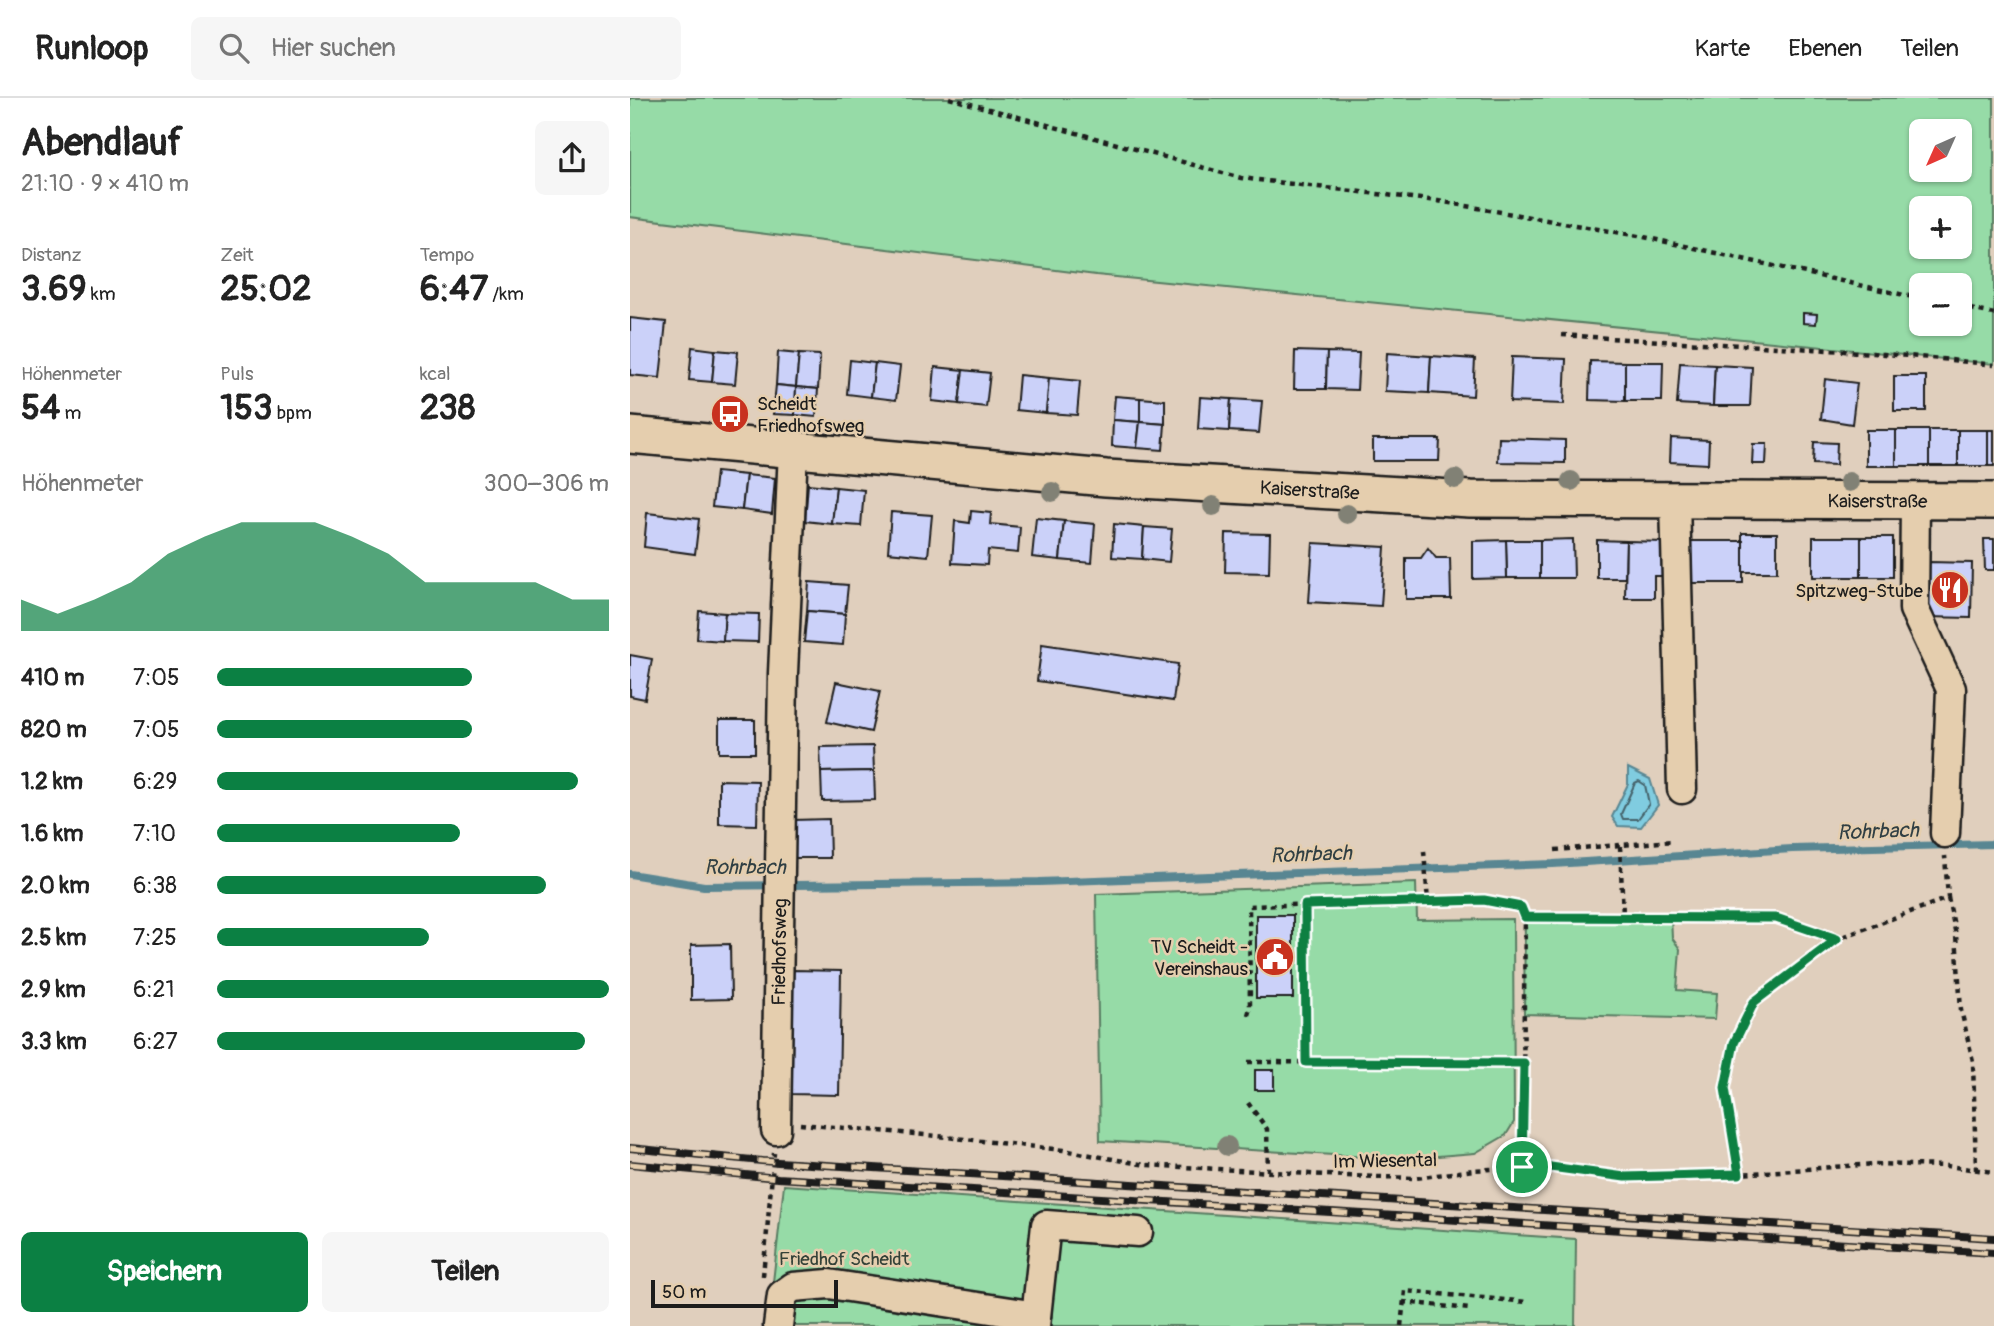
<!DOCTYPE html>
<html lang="de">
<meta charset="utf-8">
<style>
:root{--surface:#fff;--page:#f6f6f6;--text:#222;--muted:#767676;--line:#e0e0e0;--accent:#0b8043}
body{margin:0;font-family:Pangolin,sans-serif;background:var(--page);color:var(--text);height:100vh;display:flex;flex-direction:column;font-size:26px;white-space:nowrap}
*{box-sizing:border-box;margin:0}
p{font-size:23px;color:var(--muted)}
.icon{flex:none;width:38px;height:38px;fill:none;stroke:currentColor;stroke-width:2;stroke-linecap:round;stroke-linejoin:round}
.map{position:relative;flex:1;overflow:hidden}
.panel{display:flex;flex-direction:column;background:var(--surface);width:630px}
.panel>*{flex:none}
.needle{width:46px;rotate:225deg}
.tools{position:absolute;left:1279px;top:21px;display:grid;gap:14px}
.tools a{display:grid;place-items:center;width:63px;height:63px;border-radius:10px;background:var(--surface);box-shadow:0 2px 5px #0004;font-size:35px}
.scale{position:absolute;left:21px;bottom:18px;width:187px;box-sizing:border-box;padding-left:7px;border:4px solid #1c1c1c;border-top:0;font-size:19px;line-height:24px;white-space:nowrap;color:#1c1c1c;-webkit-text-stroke:5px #e5ceae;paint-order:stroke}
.pin{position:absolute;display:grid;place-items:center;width:60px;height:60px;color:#fff;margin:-30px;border:4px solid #fff;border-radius:50%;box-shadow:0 2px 7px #0007}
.round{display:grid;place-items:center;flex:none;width:74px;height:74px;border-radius:10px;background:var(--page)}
.headline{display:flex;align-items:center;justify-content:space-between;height:119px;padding:0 21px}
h1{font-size:38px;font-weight:800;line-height:52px}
.figures{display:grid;grid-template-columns:repeat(3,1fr);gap:10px;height:119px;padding:7px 21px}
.figures div{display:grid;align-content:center}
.figures b{font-size:35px;font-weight:800}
.figures small{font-size:19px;font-weight:400}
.figures p{font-size:19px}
.chart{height:196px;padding:14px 21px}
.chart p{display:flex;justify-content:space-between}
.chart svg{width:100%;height:126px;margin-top:7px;fill:var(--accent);opacity:.7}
.action{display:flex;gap:14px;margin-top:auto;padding:14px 21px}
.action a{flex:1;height:80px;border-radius:10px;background:var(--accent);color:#fff;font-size:28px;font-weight:800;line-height:80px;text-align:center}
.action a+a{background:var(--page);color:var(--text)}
ul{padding:0 21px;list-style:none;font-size:23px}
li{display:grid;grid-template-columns:112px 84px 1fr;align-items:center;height:52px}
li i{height:18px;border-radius:9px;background:var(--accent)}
header{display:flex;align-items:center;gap:42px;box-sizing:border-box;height:98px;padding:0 35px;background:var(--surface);border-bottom:2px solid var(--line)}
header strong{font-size:33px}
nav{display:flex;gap:38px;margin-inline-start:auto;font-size:24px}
.search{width:490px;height:63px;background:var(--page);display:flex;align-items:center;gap:18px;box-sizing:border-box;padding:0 24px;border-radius:10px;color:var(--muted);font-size:26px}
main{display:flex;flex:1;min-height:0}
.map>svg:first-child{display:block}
</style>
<header>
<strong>Runloop</strong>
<div class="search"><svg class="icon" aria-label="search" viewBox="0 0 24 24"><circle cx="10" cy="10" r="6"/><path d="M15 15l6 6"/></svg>Hier suchen</div>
<nav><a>Karte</a><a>Ebenen</a><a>Teilen</a></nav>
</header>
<main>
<section class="panel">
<div class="headline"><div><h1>Abendlauf</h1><p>21:10 · 9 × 410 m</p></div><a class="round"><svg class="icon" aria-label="share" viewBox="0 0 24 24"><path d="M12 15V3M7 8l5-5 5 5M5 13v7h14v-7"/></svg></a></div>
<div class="figures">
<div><p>Distanz</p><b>3.69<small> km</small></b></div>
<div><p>Zeit</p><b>25:02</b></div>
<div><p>Tempo</p><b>6:47<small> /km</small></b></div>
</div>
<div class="figures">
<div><p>Höhenmeter</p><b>54<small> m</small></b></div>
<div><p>Puls</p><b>153<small> bpm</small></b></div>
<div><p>kcal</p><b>238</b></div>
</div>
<div class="chart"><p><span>Höhenmeter</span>300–306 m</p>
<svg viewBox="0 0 160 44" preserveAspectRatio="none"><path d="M0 44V33L10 38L20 33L30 27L40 17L50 11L60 6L70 6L80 6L90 11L100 17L110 27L120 27L130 27L140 27L150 33L160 33V44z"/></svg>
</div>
<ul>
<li><b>410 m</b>7:05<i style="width:65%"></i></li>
<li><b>820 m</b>7:05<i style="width:65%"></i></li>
<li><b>1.2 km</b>6:29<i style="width:92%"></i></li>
<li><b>1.6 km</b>7:10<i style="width:62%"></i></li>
<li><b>2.0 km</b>6:38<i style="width:84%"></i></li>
<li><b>2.5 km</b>7:25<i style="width:54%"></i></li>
<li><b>2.9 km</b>6:21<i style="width:100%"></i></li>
<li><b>3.3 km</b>6:27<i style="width:94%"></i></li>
</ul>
<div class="action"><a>Speichern</a><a>Teilen</a></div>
</section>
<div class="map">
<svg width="1364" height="1228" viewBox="0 0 1364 1228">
<rect width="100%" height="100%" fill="#e0cfbd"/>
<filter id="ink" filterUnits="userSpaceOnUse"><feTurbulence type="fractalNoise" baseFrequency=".0143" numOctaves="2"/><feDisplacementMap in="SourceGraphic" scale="14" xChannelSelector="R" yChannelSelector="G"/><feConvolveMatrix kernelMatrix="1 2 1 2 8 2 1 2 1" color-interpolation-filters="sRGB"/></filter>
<g filter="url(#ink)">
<!-- green -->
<g fill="#96dba7" stroke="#597c62" stroke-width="2" fill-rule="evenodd">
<path d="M0 0H1364V266L466 177 0 119ZM1292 33H1330V72H1292ZM1292 110H1330V149H1292ZM1292 187H1330V226H1292Z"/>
<polygon points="786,785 787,822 883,821 884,1024 876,1037 845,1055 771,1061 470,1043 466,796"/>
<polygon points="1041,818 1042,840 1050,851 1047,892 1087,895 1085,921 894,916 895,819"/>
<polygon points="154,1087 946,1141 945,1228 138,1228"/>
</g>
<!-- water -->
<polygon fill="#80cce0" stroke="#588692" stroke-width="2" points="998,670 1020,681 1028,707 1011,729 988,728 982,719 998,686"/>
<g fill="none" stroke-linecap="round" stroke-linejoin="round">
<!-- shore -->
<polygon stroke="#44626a" stroke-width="2" points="1009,683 1015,687 1019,706 1008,721 993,721 991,716 1005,685"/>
<!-- stream -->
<polyline stroke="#588692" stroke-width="8" points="0,776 74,788 409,784 923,766 1162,751 1364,746"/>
</g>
<!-- building -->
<g fill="#cbd1f9" stroke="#1c1c1c" stroke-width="2">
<polygon points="1173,215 1187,216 1186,226 1173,225"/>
<polygon points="0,220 36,224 30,280 0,277"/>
<polygon points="62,249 85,252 82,284 59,282"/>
<polygon points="85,252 108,254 105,286 82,284"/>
<polygon points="665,253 697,254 696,291 664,291"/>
<polygon points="148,254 169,256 166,289 146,287"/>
<polygon points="697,254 729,255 727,292 696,291"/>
<polygon points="757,255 801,258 799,295 755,293"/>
<polygon points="169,256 190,257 188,291 166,289"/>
<polygon points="801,258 845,261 843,298 799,295"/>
<polygon points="882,259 936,261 934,306 880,304"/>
<polygon points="220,262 245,265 241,299 217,296"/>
<polygon points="960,263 995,264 995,303 959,302"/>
<polygon points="995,264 1033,264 1032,303 995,303"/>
<polygon points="245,265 270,268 266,302 241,299"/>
<polygon points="1050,265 1085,267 1083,308 1047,306"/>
<polygon points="1085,267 1122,269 1120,308 1083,308"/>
<polygon points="305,269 333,272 329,306 302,303"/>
<polygon points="333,272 360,275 356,309 329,306"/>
<polygon points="389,277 419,280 416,315 386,312"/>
<rect x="1264" y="278" width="32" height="35"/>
<polygon points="419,280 450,283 447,317 416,315"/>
<polygon points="1195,281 1227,285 1222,326 1191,321"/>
<polygon points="146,287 166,289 165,317 143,316"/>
<polygon points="166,289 188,291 186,319 165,317"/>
<polygon points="485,298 510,300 510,324 483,322"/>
<polygon points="570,299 601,301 599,333 568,331"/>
<polygon points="510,300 535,302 535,326 510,324"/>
<polygon points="601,301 632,303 629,335 599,333"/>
<polygon points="483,322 510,324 507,350 482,348"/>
<polygon points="510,324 535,326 533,352 507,350"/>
<rect x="1236" y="332" width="30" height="36"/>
<rect x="1266" y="332" width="33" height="36"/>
<rect x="1299" y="332" width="29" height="36"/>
<rect x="1328" y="332" width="30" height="36"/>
<rect x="1358" y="332" width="6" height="36"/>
<polygon points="869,340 935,342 935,365 868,364"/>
<polygon points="1041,340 1079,342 1078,366 1040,364"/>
<polygon points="743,341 810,341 809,363 743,363"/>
<polygon points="1184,344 1207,345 1206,367 1183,366"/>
<polygon points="1123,346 1137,346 1136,366 1122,366"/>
<polygon points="86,374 116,377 112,412 82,409"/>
<polygon points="116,377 145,380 142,416 112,412"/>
<polygon points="178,386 206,389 202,426 175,423"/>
<polygon points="206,389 234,392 231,428 202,426"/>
<polygon points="341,413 361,415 360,426 390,429 388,455 358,452 357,467 322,465 325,423 340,425"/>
<polygon points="261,414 302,417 298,458 258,454"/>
<polygon points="17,415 69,421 65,456 14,449"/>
<polygon points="406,420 434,423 430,462 402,459"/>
<polygon points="434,423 465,426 462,465 430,462"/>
<polygon points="484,426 514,429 512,461 482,459"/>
<polygon points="514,429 542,431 539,464 512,461"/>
<polygon points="596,435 640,436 639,475 595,474"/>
<rect x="1112" y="435" width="35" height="39"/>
<rect x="1183" y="439" width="48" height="40"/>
<rect x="1231" y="439" width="32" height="40"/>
<polygon points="943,441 944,480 910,480 910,442"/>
<polygon points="1354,441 1364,441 1364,472 1355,472"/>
<polygon points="876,442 910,442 910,480 877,480"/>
<polygon points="876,442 877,480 843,481 843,443"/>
<polygon points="967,442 996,443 995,480 967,480"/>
<polygon points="996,443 1035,444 1035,478 1024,478 1024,500 995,500"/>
<polygon points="1058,443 1113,443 1113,485 1057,485"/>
<polygon points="683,445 755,449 751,508 679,504"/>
<polygon points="798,450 806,460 820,460 821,501 776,501 776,460 791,460"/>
<polygon points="1299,464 1342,465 1341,520 1297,519"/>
<polygon points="179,484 218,487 215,516 177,513"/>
<polygon points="69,513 95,515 93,543 67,541"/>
<polygon points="177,513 215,516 213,547 174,544"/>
<polygon points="95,515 129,516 128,544 93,543"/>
<polygon points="412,546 548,566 543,603 407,583"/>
<polygon points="0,557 22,561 15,601 0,598"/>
<polygon points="206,584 250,593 241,634 197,624"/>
<rect x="89" y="622" width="36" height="33"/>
<polygon points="243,648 244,673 191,674 190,649"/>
<polygon points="244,673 245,702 192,703 191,674"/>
<polygon points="89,682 128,683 127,727 89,726"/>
<polygon points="199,721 200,760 164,760 163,722"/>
<rect x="626" y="817" width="37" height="83"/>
<polygon points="100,846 101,901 61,902 61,847"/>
<polygon points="163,872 211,873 209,997 161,996"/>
<rect x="625" y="972" width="19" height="20"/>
</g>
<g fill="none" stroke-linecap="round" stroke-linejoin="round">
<!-- minor casing -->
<g stroke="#1c1c1c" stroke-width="33">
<g id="minor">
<polyline points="1045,401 1052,691"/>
<polyline points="1285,404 1284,511 1321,591 1315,735"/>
<path id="s1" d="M146 1032 153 575 163 352"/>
<polyline points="148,1228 152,1197 163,1189 199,1186 406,1218"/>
<polyline points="405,1228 416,1127 508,1134"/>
</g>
</g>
<!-- major casing -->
<g stroke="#1c1c1c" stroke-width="40">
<g id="major">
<path id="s2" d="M0 337 476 380 840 401 1364 403"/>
</g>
</g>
<!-- path -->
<g stroke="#1c1c1c" stroke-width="4.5" stroke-dasharray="5 5" stroke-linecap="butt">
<polyline points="319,0 611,80 808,103 1014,139 1292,201"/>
<polyline points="1330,209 1364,216"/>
<path d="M932 237C1076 247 1220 249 1364 267"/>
<polyline points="990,748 993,818"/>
<polyline points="925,752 1043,743"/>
<polyline points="794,753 798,804"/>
<polyline points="1318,800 1326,837 1331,912 1343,963 1346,1072"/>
<polyline points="675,807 676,964"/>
<polyline points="895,819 1146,820 1207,841"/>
<polyline points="618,917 620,910 619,808 854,802 891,809 895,819 892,1069"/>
<polyline points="618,964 893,965"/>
<polyline points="618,1005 637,1031 638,1073"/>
<polyline points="170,1026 307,1038 433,1052 516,1067 716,1078 786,1080 843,1072 913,1068 995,1079 1109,1076 1244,1066 1317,1068 1364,1074"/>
<polyline points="1109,1076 1095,990 1104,945 1124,904 1207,841 1318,800 1315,758"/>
<polyline points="133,1178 144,1055"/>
<polyline points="773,1204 840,1211"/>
<polyline points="771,1228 775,1193 898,1204"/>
</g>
<!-- minor -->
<use href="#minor" stroke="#e5ceae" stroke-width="28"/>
<!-- major -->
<use href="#major" stroke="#e5ceae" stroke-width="35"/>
<!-- rail casing -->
<g stroke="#1c1c1c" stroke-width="8">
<g id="rail">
<polyline points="0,1050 132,1063 1364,1140"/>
<polyline points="0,1066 148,1080 1364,1155"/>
</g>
</g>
<!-- rail -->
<use href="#rail" stroke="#e5ceae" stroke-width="5" stroke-dasharray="16" stroke-linecap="butt"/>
</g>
<!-- trees -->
<g fill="#818174">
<circle cx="825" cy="381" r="10"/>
<circle cx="941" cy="383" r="10"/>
<circle cx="1219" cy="384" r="10"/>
<circle cx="422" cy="394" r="10"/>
<circle cx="583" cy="408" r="10"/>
<circle cx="717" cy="416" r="10"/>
<circle cx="597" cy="1048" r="10"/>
</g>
</g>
<g fill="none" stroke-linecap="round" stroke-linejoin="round" filter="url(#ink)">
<!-- route casing -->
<g stroke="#fff" stroke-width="14">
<polygon id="route" points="854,802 891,809 895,819 1146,820 1207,841 1124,904 1104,945 1095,990 1109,1076 995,1079 913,1068 892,1069 894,965 676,964 675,807"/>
</g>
<!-- route -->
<use href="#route" stroke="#0b8043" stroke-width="9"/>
</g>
<!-- icons -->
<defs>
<g id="bus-disc" transform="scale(2.0125)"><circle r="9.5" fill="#c8321e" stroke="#e5ceae"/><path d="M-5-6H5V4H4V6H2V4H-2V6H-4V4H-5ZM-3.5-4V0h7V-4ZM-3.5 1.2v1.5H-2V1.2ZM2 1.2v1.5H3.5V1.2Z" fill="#fff"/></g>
<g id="restaurant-disc" transform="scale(2.0125)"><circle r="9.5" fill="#c8321e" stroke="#e5ceae"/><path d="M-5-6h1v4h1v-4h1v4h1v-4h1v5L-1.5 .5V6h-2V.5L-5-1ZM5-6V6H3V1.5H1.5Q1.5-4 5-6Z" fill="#fff"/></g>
<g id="civic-disc" transform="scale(2.0125)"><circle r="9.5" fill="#c8321e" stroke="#e5ceae"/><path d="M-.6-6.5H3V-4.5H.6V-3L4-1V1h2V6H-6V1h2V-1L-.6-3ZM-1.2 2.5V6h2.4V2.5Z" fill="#fff"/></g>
</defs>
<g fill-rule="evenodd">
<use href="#bus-disc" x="100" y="316"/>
<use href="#restaurant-disc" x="1320" y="492"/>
<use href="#civic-disc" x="645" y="859"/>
</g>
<g text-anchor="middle" stroke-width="5" stroke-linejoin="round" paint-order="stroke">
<!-- poi labels -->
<g font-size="19" fill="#1c1c1c" stroke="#e5ceae" text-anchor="end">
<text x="127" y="312" text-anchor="start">Scheidt<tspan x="127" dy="22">Friedhofsweg</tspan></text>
<text x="1293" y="499">Spitzweg-Stube</text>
<text x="618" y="855">TV Scheidt -<tspan x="618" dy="22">Vereinshaus</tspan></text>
</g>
<!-- street labels -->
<g font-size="19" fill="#1c1c1c" stroke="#e5ceae">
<text dy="7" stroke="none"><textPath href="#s2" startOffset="682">Kaiserstraße</textPath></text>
<text dy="7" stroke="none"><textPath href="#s2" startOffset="1250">Kaiserstraße</textPath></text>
<text dy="7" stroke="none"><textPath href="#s1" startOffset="178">Friedhofsweg</textPath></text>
<text transform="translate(755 1062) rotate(-1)" y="7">Im Wiesental</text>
</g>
<!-- park labels -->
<g font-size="19" fill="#344238" stroke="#e5ceae">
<text x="214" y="1167">Friedhof Scheidt</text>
</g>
<!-- water labels -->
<g font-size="21" font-style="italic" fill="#303f43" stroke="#e5ceae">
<text transform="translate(1248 733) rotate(-2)" y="7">Rohrbach</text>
<text transform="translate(681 756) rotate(-2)" y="7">Rohrbach</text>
<text x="115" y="776">Rohrbach</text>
</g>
</g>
</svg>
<div class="tools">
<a><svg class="needle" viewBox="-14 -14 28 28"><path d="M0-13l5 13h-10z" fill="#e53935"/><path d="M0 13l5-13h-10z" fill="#767676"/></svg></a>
<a>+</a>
<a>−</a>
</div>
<div class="scale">50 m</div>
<div class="pin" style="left:892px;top:1069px;background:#1e9e55"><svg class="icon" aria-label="arrive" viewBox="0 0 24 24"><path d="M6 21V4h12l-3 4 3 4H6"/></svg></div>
</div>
</main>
